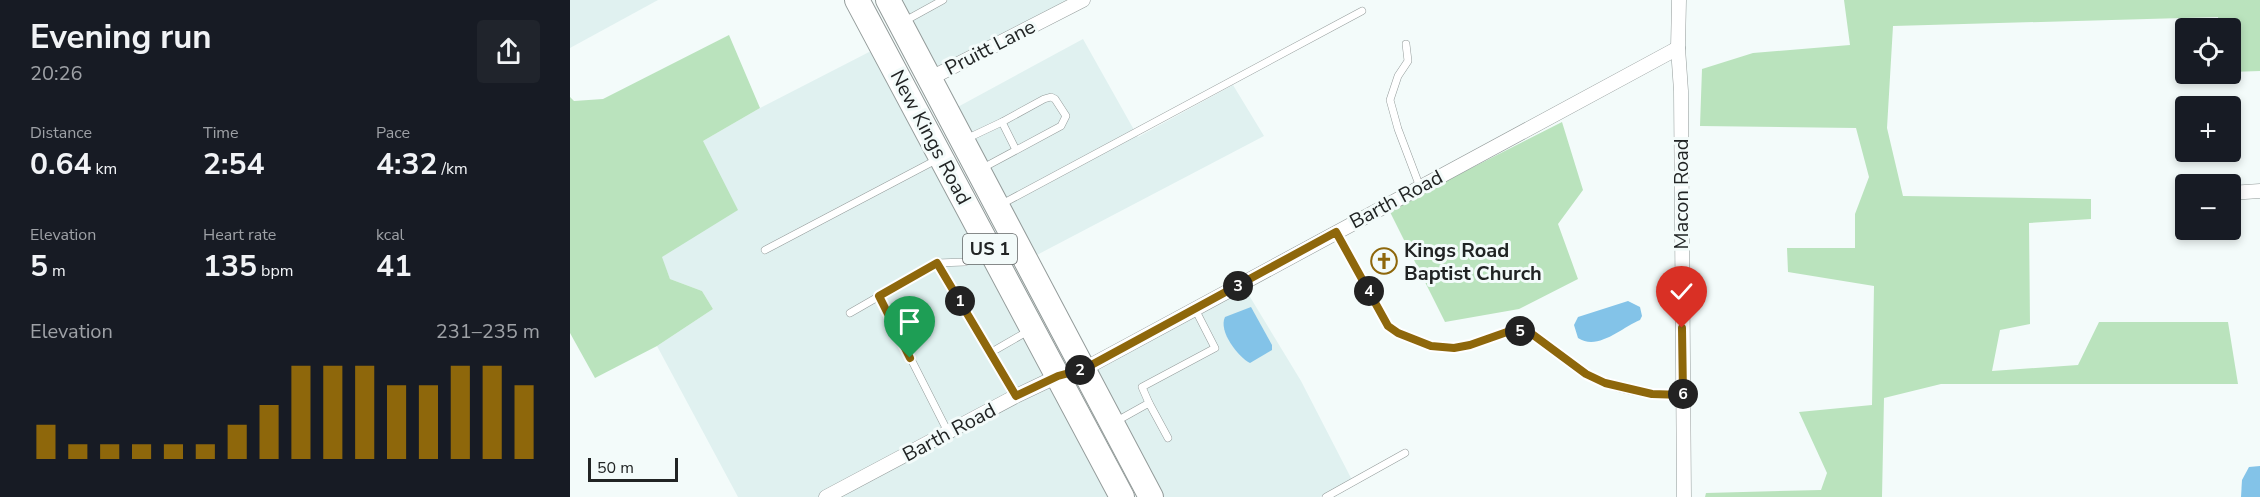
<!DOCTYPE html>
<meta charset="utf-8">
<style>
:root{--surface:#171b24;--page:#20242c;--text:#f1f3f6;--muted:#9ea1a6;--accent:#8e670b}
body{margin:0;font-family:"Nunito Sans",sans-serif;background:var(--page);color:var(--text);height:100vh;display:flex;flex-direction:column;font-size:22px;white-space:nowrap}
*{box-sizing:border-box;margin:0}
p{font-size:20px;color:var(--muted)}
.icon{flex:none;width:33px;height:33px;fill:none;stroke:currentColor;stroke-width:2;stroke-linecap:round;stroke-linejoin:round}
.map{position:relative;flex:1;overflow:hidden}
.panel{display:flex;flex-direction:column;background:var(--surface);width:570px}
.panel>*{flex:none}
.controls{position:absolute;left:1605px;top:18px;display:grid;gap:12px}
.controls a{display:grid;place-items:center;width:66px;height:66px;border-radius:6px;background:var(--surface);box-shadow:0 3px 9px #0003;font-size:30px}
.scale{position:absolute;left:18px;bottom:15px;width:90px;box-sizing:border-box;padding-left:6px;border:3px solid #212424;border-top:0;font-size:16px;line-height:21px;white-space:nowrap;color:#212424;-webkit-text-stroke:4px #f3fbfa;paint-order:stroke}
.pin{position:absolute;display:grid;place-items:center;width:51px;height:51px;color:#fff;margin:-62px -26px;border-radius:50% 50% 50% 0;rotate:-45deg;box-shadow:0 0 6px #0007}
.pin .icon{rotate:45deg}
.km{position:absolute;width:30px;height:30px;margin:-15px;border-radius:50%;background:#222;color:#fff;font-size:16px;line-height:30px;text-align:center}
.round{display:grid;place-items:center;flex:none;width:63px;height:63px;border-radius:6px;background:var(--page)}
.overview{display:flex;align-items:center;justify-content:space-between;height:102px;padding:0 30px}
h1{font-size:33px;font-weight:700;line-height:45px}
.metrics{display:grid;grid-template-columns:repeat(3,1fr);gap:9px;height:102px;padding:6px 30px}
.metrics div{display:grid;align-content:center}
.metrics b{font-size:30px;font-weight:700}
.metrics small{font-size:16px;font-weight:400}
.metrics p{font-size:16px}
.chart{height:168px;padding:12px 30px}
.chart p{display:flex;justify-content:space-between}
.chart svg{width:100%;height:108px;margin-top:6px;stroke:var(--accent);stroke-width:6}
main{display:flex;flex:1;min-height:0}
.map>svg:first-child{display:block}
</style>
<main>
<section class="panel">
<div class="overview"><div><h1>Evening run</h1><p>20:26</p></div><a class="round"><svg class="icon" aria-label="share" viewBox="0 0 24 24"><path d="M12 15V3M7 8l5-5 5 5M5 13v7h14v-7"/></svg></a></div>
<div class="metrics">
<div><p>Distance</p><b>0.64<small> km</small></b></div>
<div><p>Time</p><b>2:54</b></div>
<div><p>Pace</p><b>4:32<small> /km</small></b></div>
</div>
<div class="metrics">
<div><p>Elevation</p><b>5<small> m</small></b></div>
<div><p>Heart rate</p><b>135<small> bpm</small></b></div>
<div><p>kcal</p><b>41</b></div>
</div>
<div class="chart"><p><span>Elevation</span>231–235 m</p>
<svg viewBox="0 0 160 44" preserveAspectRatio="none"><path d="M5 44V30M15 44V38M25 44V38M35 44V38M45 44V38M55 44V38M65 44V30M75 44V22M85 44V6M95 44V6M105 44V6M115 44V14M125 44V14M135 44V6M145 44V6M155 44V14"/></svg>
</div>
</section>
<div class="map">
<svg width="1690" height="497" viewBox="0 0 1690 497">
<rect width="100%" height="100%" fill="#f3fbfa"/>
<!-- built -->
<g fill="#e0f1f0">
<polygon points="0,0 88,0 0,48"/>
<polygon points="324,0 501,0 362,74"/>
<polygon points="513,39 568,137 663,85 694,136 463,257 384,109"/>
<polygon points="303,50 543,497 168,497 87,346 143,309 132,291 100,279 91,257 133,141 190,108"/>
<polygon points="674,287 731,381 782,480 750,497 590,497 524,369"/>
</g>
<!-- green -->
<g fill="#bae3bd">
<polygon points="1274,0 1690,0 1690,71 1661,72 1660,28 1649,28 1648,17 1323,26 1317,128 1333,196 1521,199 1521,219 1459,223 1460,324 1430,330 1422,371 1508,365 1529,322 1658,322 1668,384 1371,384 1314,398 1312,497 1135,497 1136,493 1251,490 1257,473 1229,412 1302,405 1304,286 1218,272 1217,248 1285,248 1285,214 1299,177 1286,128 1130,126 1132,69 1183,53 1280,45"/>
<polygon points="159,35 190,108 133,141 168,210 92,257 100,279 132,291 143,309 87,346 25,378 0,333 0,97 4,101 33,99"/>
<polygon points="992,122 1013,190 988,224 1008,279 949,309 875,322 819,210"/>
</g>
<!-- water -->
<g fill="#83c3e8">
<path d="M1058 301 1070 307 1072 316 1070 320C1051 328 1028 351 1008 338L1004 325 1008 317Z"/>
<path d="M681 307 702 345V350L680 363C668 357 648 331 655 317Z"/>
<polygon points="1690,466 1690,497 1671,497 1672,480 1679,467"/>
</g>
<g fill="none" stroke-linecap="round" stroke-linejoin="round">
<!-- lane casing -->
<g stroke="#939b9a" stroke-width="8">
<g id="lane">
<polyline points="333,22 373,0"/>
<polyline points="836,44 838,61 828,76 820,100 828,129 850,187"/>
<polyline points="396,139 432,122"/>
<polyline points="411,169 491,126 496,116 485,99 481,97 474,99 432,122 446,150"/>
<polyline points="430,205 792,11"/>
<path d="M766 232 818 326C841 341 872 354 901 345 917 340 931 329 949 331 971 333 997 361 1015 373 1044 392 1079 395 1113 395"/>
<polyline points="195,250 366,160"/>
<polyline points="367,263 446,396"/>
<polyline points="309,296 378,432"/>
<polyline points="280,313 367,263 395,262 415,252"/>
<polyline points="420,353 460,330"/>
<polyline points="579,403 572,387 645,348 625,309"/>
<polyline points="545,422 579,403 598,438"/>
<polyline points="756,497 835,453"/>
</g>
</g>
<!-- street casing -->
<g stroke="#939b9a" stroke-width="15">
<g id="street">
<polyline points="1109,0 1108,48 1111,91 1114,497"/>
<polyline points="359,79 513,0"/>
<polyline points="1660,193 1690,191"/>
<polyline points="256,497 446,396 488,376 514,369 1108,48"/>
</g>
</g>
<!-- highway casing -->
<g stroke="#939b9a" stroke-width="26">
<g id="highway">
<polyline points="287,0 552,497"/>
<polyline points="318,0 581,497"/>
</g>
</g>
<!-- lane -->
<use href="#lane" stroke="#fff" stroke-width="7"/>
<!-- street -->
<use href="#street" stroke="#fff" stroke-width="14"/>
<!-- highway -->
<use href="#highway" stroke="#fff" stroke-width="24"/>
</g>
<g fill="none" stroke-linecap="round" stroke-linejoin="round">
<!-- route casing -->
<g stroke="#fff" stroke-width="12">
<polyline id="route" points="340,358 309,296 367,263 446,396 488,376 514,369 766,232 818,326 828,333 861,346 884,348 900,345 937,332 949,331 962,334 1016,374 1035,383 1082,394 1113,395 1112,328"/>
</g>
<!-- route -->
<use href="#route" stroke="#8e670b" stroke-width="8"/>
</g>
<!-- icons -->
<defs>
<g id="church-ring" transform="scale(1.35)"><circle r="9.5" fill="#f3fbfa" stroke="#8e670b" stroke-width="1.5"/><path d="M-1.2-6h2.4v3.5h3.3v2.4h-3.3V6h-2.4V-.1h-3.3v-2.4h3.3Z" fill="#8e670b"/></g>
</defs>
<g fill-rule="evenodd">
<use href="#church-ring" x="814" y="261"/>
</g>
<g text-anchor="middle" stroke-width="6" stroke-linejoin="round" paint-order="stroke">
<!-- shield labels -->
<rect fill="#f3fbfa" stroke="#606464" stroke-width="1.5" x="393" y="234" width="54" height="30" rx="4.5"/>
<g font-size="18" font-weight="bold" fill="#212424">
<text x="420" y="255">US 1</text>
</g>
<!-- street labels -->
<g font-size="20" fill="#212424" stroke="#f3fbfa">
<text transform="translate(420 47) rotate(-27)" y="7">Pruitt Lane</text>
<text transform="translate(361 137) rotate(62)" y="7">New Kings Road</text>
<text transform="translate(1111 194) rotate(-90)" y="7">Macon Road</text>
<text transform="translate(826 199) rotate(-28)" y="7">Barth Road</text>
<text transform="translate(379 432) rotate(-28)" y="7">Barth Road</text>
</g>
<!-- poi labels -->
<g font-size="20" font-weight="bold" fill="#212424" stroke="#f3fbfa" text-anchor="start">
<text x="834" y="257">Kings Road<tspan x="834" dy="23">Baptist Church</tspan></text>
</g>
</g>
</svg>
<div class="controls">
<a><svg class="icon" aria-label="locate" viewBox="0 0 24 24"><circle cx="12" cy="12" r="6"/><path d="M12 2v4M12 18v4M2 12h4M18 12h4"/></svg></a>
<a>+</a>
<a>−</a>
</div>
<div class="scale">50 m</div>
<div class="pin" style="left:340px;top:358px;background:#1e9e55"><svg class="icon" aria-label="arrive" viewBox="0 0 24 24"><path d="M6 21V4h12l-3 4 3 4H6"/></svg></div>
<div class="pin" style="left:1112px;top:328px;background:#d93025"><svg class="icon" aria-label="check" viewBox="0 0 24 24"><path d="M5 12l5 5 9-10"/></svg></div>
<b class="km" style="left:390px;top:301px">1</b>
<b class="km" style="left:510px;top:370px">2</b>
<b class="km" style="left:668px;top:286px">3</b>
<b class="km" style="left:799px;top:291px">4</b>
<b class="km" style="left:950px;top:331px">5</b>
<b class="km" style="left:1113px;top:394px">6</b>
</div>
</main>
